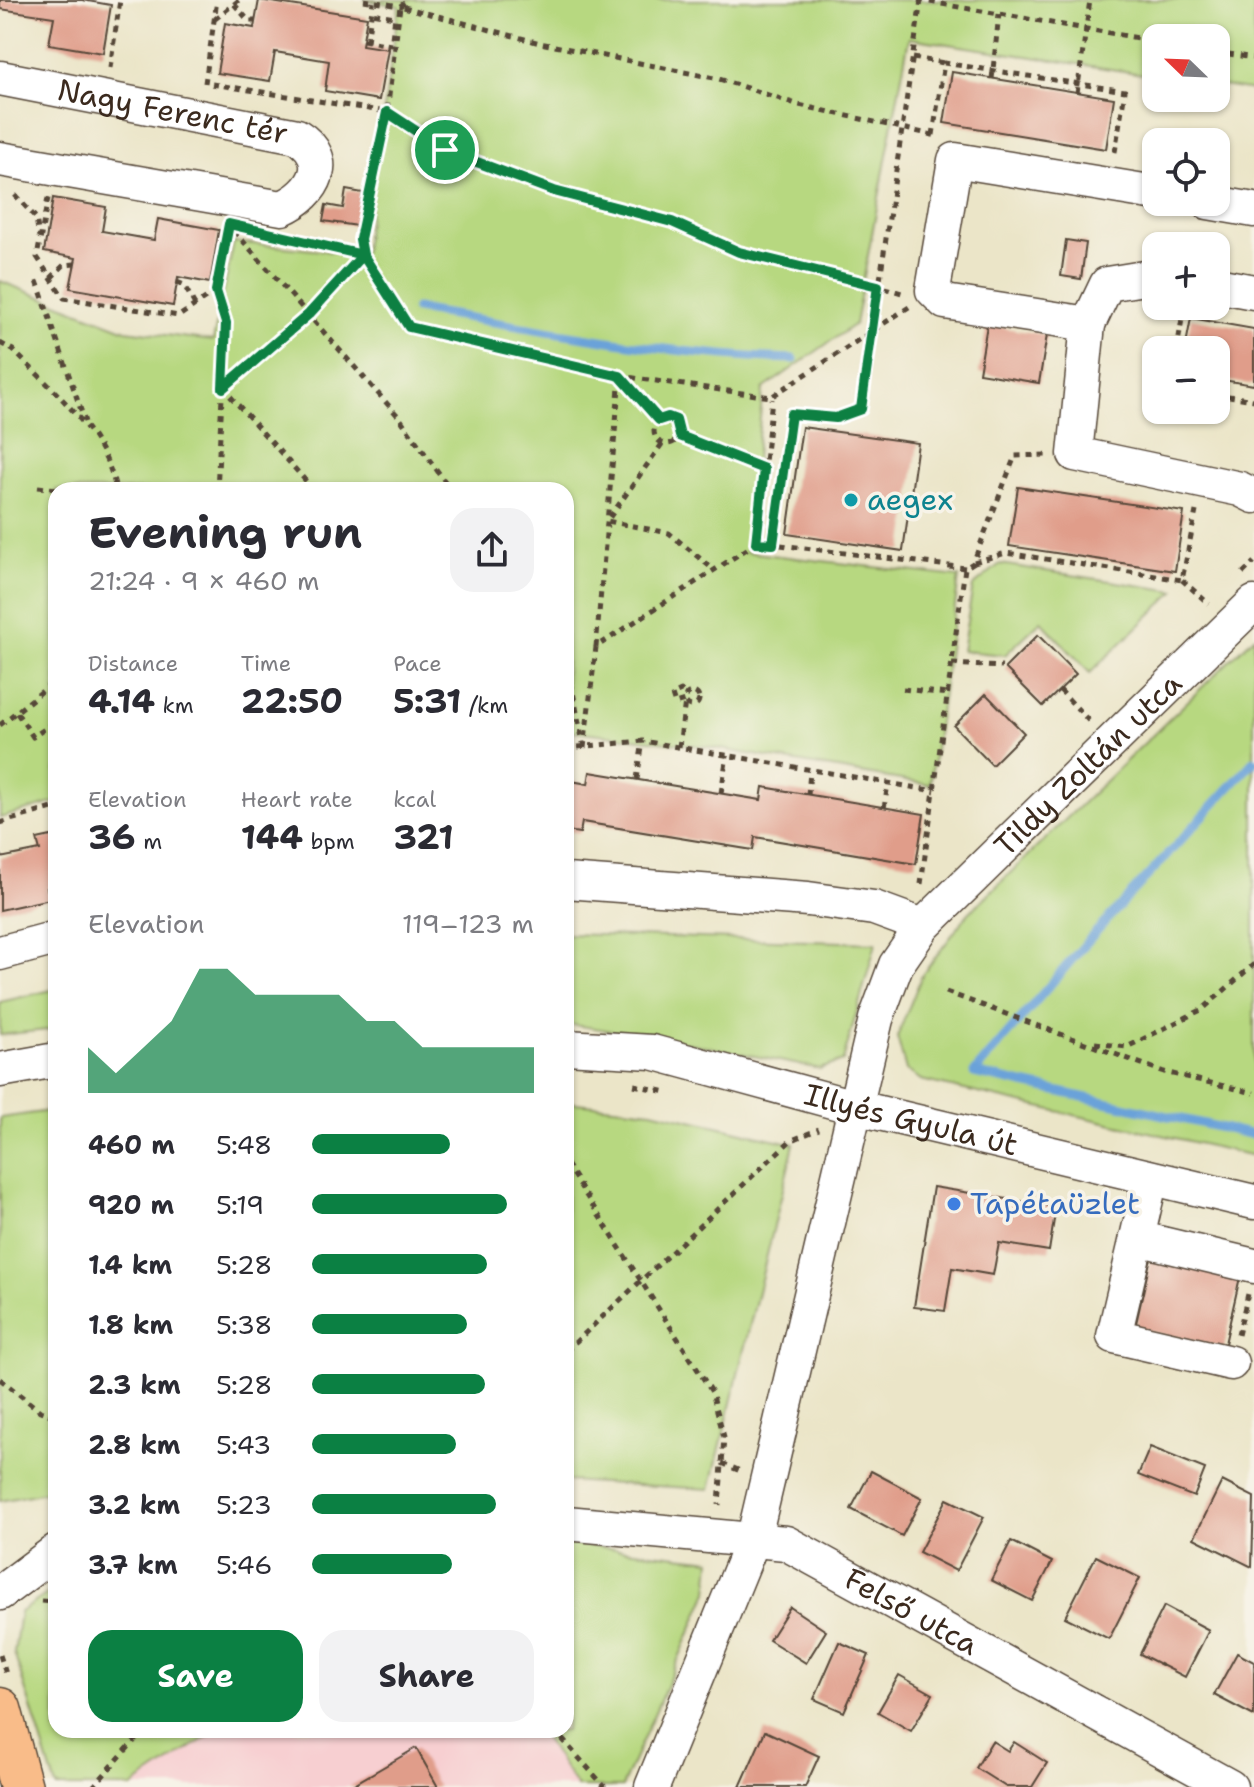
<!DOCTYPE html>
<meta charset="utf-8">
<style>
:root{--surface:#fff;--page:#f2f2f3;--text:#2b2b33;--muted:#7c7c81;--accent:#0b8043}
body{margin:0;font-family:"Shantell Sans",sans-serif;background:var(--page);color:var(--text);height:100vh;display:flex;flex-direction:column;font-size:30px;white-space:nowrap}
*{box-sizing:border-box;margin:0}
p{font-size:26px;color:var(--muted)}
.icon{flex:none;width:44px;height:44px;fill:none;stroke:currentColor;stroke-width:2;stroke-linecap:round;stroke-linejoin:round}
.map{position:relative;flex:1;overflow:hidden}
.side{position:absolute;left:48px;top:482px;width:526px;height:1256px;display:flex;flex-direction:column;background:var(--surface);border-radius:24px;box-shadow:0 2px 6px #0004}
.side>*{flex:none}
.needle{width:52px;rotate:293deg}
.controls{position:absolute;left:1142px;top:24px;display:grid;gap:16px}
.controls a{display:grid;place-items:center;width:88px;height:88px;border-radius:16px;background:var(--surface);box-shadow:0 2px 6px #0004;font-size:40px}
.pin{position:absolute;display:grid;place-items:center;width:68px;height:68px;color:#fff;margin:-34px;border:4px solid #fff;border-radius:50%;box-shadow:0 2px 8px #0007}
.round{display:grid;place-items:center;flex:none;width:84px;height:84px;border-radius:24px;background:var(--page)}
.headline{display:flex;align-items:center;justify-content:space-between;height:136px;padding:0 40px}
h1{font-size:44px;font-weight:700;line-height:60px}
.figures{display:grid;grid-template-columns:repeat(3,1fr);gap:12px;height:136px;padding:8px 40px}
.figures div{display:grid;align-content:center}
.figures b{font-size:34px;font-weight:700}
.figures small{font-size:22px;font-weight:400}
.figures p{font-size:22px}
.chart{height:224px;padding:16px 40px}
.chart p{display:flex;justify-content:space-between}
.chart svg{width:100%;height:144px;margin-top:8px;fill:var(--accent);opacity:.7}
.button{display:flex;gap:16px;margin-top:auto;padding:16px 40px}
.button a{flex:1;height:92px;border-radius:24px;background:var(--accent);color:#fff;font-size:32px;font-weight:700;line-height:92px;text-align:center}
.button a+a{background:var(--page);color:var(--text)}
ul{padding:0 40px;list-style:none;font-size:26px}
li{display:grid;grid-template-columns:128px 96px 1fr;align-items:center;height:60px}
li i{height:20px;border-radius:10px;background:var(--accent)}
.map>svg:first-child{display:block}
</style>
<div class="map">
<svg width="1254" height="1787" viewBox="0 0 1254 1787">
<rect width="100%" height="100%" fill="#f7f3e8"/>
<filter id="ink" filterUnits="userSpaceOnUse"><feTurbulence type="fractalNoise" baseFrequency=".0125" numOctaves="2"/><feDisplacementMap in="SourceGraphic" scale="16" xChannelSelector="R" yChannelSelector="G"/><feConvolveMatrix kernelMatrix="1 2 1 2 8 2 1 2 1" color-interpolation-filters="sRGB"/></filter>
<filter id="wash" filterUnits="userSpaceOnUse"><feTurbulence type="fractalNoise" baseFrequency=".006" numOctaves="4" result="noise"/><feDisplacementMap in="SourceGraphic" scale="32" xChannelSelector="R" yChannelSelector="G"/><feGaussianBlur stdDeviation="1.8" result="paint"/><feColorMatrix in="noise" values="0 0 0 0 0 0 0 0 0 0 0 0 0 0 0 0 0 1.4 0 .05"/><feComposite in="paint" operator="in"/></filter>
<g filter="url(#wash)">
<rect width="100%" height="100%" fill="#ebe5c8"/>
<!-- built -->
<polygon fill="#f7cfd1" points="217,1730 539,1730 577,1787 132,1787"/>
<!-- green -->
<g fill="#b7d880" stroke="#79814f" stroke-width="2">
<polygon points="364,0 1254,0 1254,91 1216,85 1216,38 1156,38 1156,76 909,38 855,324 763,389 746,552 959,577 930,785 709,747 566,730 566,490 56,490 56,802 0,818 0,281 126,330 213,341 234,242 363,255 399,6"/>
<polygon points="1000,564 1175,591 1090,673 1041,621 1005,655 962,651 973,586"/>
<polygon points="1254,637 1254,1156 921,1080 906,1070 897,1037 922,975 968,914"/>
<polygon points="566,934 876,943 843,1061 820,1069 668,1039 566,1024"/>
<polygon points="56,989 56,1029 0,1035 0,1002"/>
<polygon points="566,1102 652,1111 794,1144 710,1489 566,1481"/>
<polygon points="56,1110 56,1490 0,1501 0,1118"/>
<polygon points="566,1543 711,1560 708,1592 622,1787 577,1787 539,1730 566,1730"/>
<polygon points="56,1588 56,1730 217,1730 132,1787 56,1787 14,1653 20,1612"/>
</g>
<g fill="none" stroke-linecap="round" stroke-linejoin="round">
<!-- stream -->
<g stroke="#6aa2d9" stroke-width="9">
<path d="M416 309C541 329 667 356 794 359"/>
<polyline points="1254,761 1094,934 974,1073 1254,1135"/>
</g>
</g>
<g id="blocks">
<!-- building -->
<g fill="#e09d8a">
<polygon points="0,0 82,0 111,5 103,53 49,44 54,17 0,9"/>
<polygon points="259,0 367,17 362,45 388,49 379,100 325,91 329,61 275,52 270,81 217,73 225,23 254,28"/>
<polygon points="952,72 1114,98 1106,149 944,123"/>
<polygon points="346,190 363,193 358,226 323,221 326,205 343,208"/>
<polygon points="53,198 106,207 102,231 154,240 158,219 219,230 210,283 178,277 173,306 70,288 76,258 44,252"/>
<polygon points="1066,240 1086,243 1081,279 1061,276"/>
<polygon points="1191,318 1254,329 1254,385 1216,379 1216,350 1185,350"/>
<polygon points="987,325 1047,335 1039,383 979,373"/>
<polygon points="802,427 918,443 903,551 787,534"/>
<polygon points="1018,487 1184,512 1175,571 1009,546"/>
<polygon points="1038,635 1076,674 1043,706 1005,668"/>
<polygon points="986,694 1024,733 992,765 954,726"/>
<polygon points="590,772 761,800 763,787 924,814 916,864 755,837 753,850 582,822 580,833 566,831 566,780 588,784"/>
<polygon points="56,835 56,886 47,888 50,899 0,910 0,858 40,850 37,839"/>
<polygon points="933,1187 1056,1207 1049,1251 999,1243 993,1275 952,1268 945,1311 914,1307"/>
<polygon points="1151,1257 1240,1277 1224,1348 1135,1328"/>
<polygon points="1150,1447 1205,1469 1194,1497 1138,1475"/>
<polygon points="871,1471 922,1498 902,1536 851,1509"/>
<polygon points="1222,1481 1254,1497 1252,1567 1194,1538"/>
<polygon points="947,1499 984,1517 956,1571 919,1552"/>
<polygon points="1011,1541 1052,1562 1032,1601 991,1580"/>
<polygon points="1096,1556 1140,1578 1109,1639 1065,1617"/>
<polygon points="1164,1606 1209,1630 1185,1677 1140,1654"/>
<polygon points="790,1607 826,1631 806,1663 769,1640"/>
<polygon points="839,1642 869,1655 844,1712 814,1699"/>
<polygon points="1237,1653 1254,1662 1254,1716 1214,1695"/>
<polygon points="899,1675 933,1694 911,1731 878,1712"/>
<polygon points="765,1731 819,1756 805,1787 740,1787"/>
<polygon points="992,1741 1008,1751 1014,1742 1047,1763 1032,1787 1006,1787 976,1768"/>
<polygon points="416,1748 438,1787 349,1787"/>
</g>
</g>
</g>
<g filter="url(#ink)">
<use href="#blocks" fill-opacity="0" stroke="#554638" stroke-width="2"/>
<g fill="none" stroke-linecap="round" stroke-linejoin="round">
<!-- minor casing -->
<g stroke="#554638" stroke-width="37">
<g id="minor">
<path id="s1" d="M0 78 297 136C334 159 315 194 282 208L0 159"/>
<polyline points="1156,193 955,160 933,290 945,302 1088,324 1075,454 1240,489 1254,496"/>
<polyline points="1208,202 1254,210"/>
<polyline points="1216,285 1254,292"/>
<polyline points="1088,324 1107,284 1156,276"/>
<polyline points="566,881 808,899 874,908 923,926"/>
<polyline points="0,953 56,938"/>
<path id="s2" d="M566 1047 652 1052 854 1107 1254 1202"/>
<polyline points="0,1070 56,1060"/>
<polyline points="1151,1178 1114,1336 1231,1363"/>
<polyline points="1137,1238 1254,1266"/>
<path id="s3" d="M566 1523 786 1543 1230 1787"/>
<polyline points="0,1593 56,1551"/>
<path id="s4" d="M652 1787 754 1537 876 1019 896 965 923 926 1254 603"/>
</g>
</g>
<!-- major casing -->
<g stroke="#554638" stroke-width="45">
<polyline id="major" points="0,1709 21,1787"/>
</g>
<!-- path -->
<g stroke="#554638" stroke-width="5" stroke-dasharray="6 6" stroke-linecap="butt">
<polyline points="364,0 400,6 409,0"/>
<polyline points="918,0 1156,41"/>
<polyline points="921,0 861,409 836,418 791,414 773,544 965,568"/>
<polyline points="234,4 249,21 255,21"/>
<polyline points="215,19 239,0"/>
<polyline points="363,40 391,45 395,17 371,13"/>
<polyline points="367,41 373,2"/>
<polyline points="1216,52 1254,58"/>
<polyline points="913,58 944,63"/>
<polyline points="110,68 120,0"/>
<polyline points="992,79 999,14"/>
<polyline points="205,83 217,0"/>
<polyline points="212,84 387,112 445,150 554,191 672,222 739,252 824,270 905,294"/>
<polyline points="1077,93 1090,0"/>
<polyline points="933,135 944,63 1125,91 1114,158"/>
<polyline points="15,195 36,218 39,237"/>
<polyline points="48,198 37,257 64,298 179,316 216,291"/>
<polyline points="234,231 399,417 451,490"/>
<polyline points="290,238 363,255"/>
<polyline points="51,278 64,265 75,264"/>
<polyline points="37,281 85,422"/>
<polyline points="177,282 184,285 195,305"/>
<polyline points="909,307 771,397 620,376 409,327 363,255 360,239 387,112 400,6 540,43 719,79 799,105 937,136"/>
<path d="M0 343 13 350C52 390 105 432 116 490"/>
<polyline points="1177,350 1184,306"/>
<polyline points="1216,394 1254,400"/>
<polyline points="1216,394 1220,379"/>
<circle cx="667" cy="431" r="13"/>
<polyline points="680,436 764,469"/>
<polyline points="662,444 607,521 669,533 714,570"/>
<polyline points="38,487 67,490"/>
<polyline points="217,490 226,323 216,291 227,230"/>
<polyline points="314,490 223,388 309,314 362,256"/>
<polyline points="756,543 772,399"/>
<polyline points="974,562 1006,553 1182,580 1196,511"/>
<polyline points="1243,573 1254,562"/>
<polyline points="1182,580 1209,604"/>
<polyline points="596,647 620,376 659,420"/>
<polyline points="952,664 1002,667"/>
<polyline points="566,672 571,682 583,743"/>
<polyline points="903,689 948,694"/>
<polyline points="1060,690 1089,721"/>
<circle cx="692" cy="699" r="7"/>
<polyline points="17,713 33,737 56,721"/>
<polyline points="0,725 56,680"/>
<polyline points="679,747 685,701 675,704 672,695 681,691 686,696"/>
<polyline points="566,748 643,741 935,791"/>
<polyline points="584,748 596,647 756,543 773,544"/>
<polyline points="637,779 643,741"/>
<polyline points="721,793 727,755"/>
<polyline points="808,795 810,772"/>
<polyline points="884,808 888,784"/>
<polyline points="0,823 56,807"/>
<polyline points="0,855 1,858"/>
<polyline points="921,884 965,568 973,563 1015,456 1046,455"/>
<polyline points="946,992 1164,1072 1254,1093"/>
<polyline points="1095,1043 1127,1047 1203,1009 1254,964"/>
<polyline points="634,1085 667,1092"/>
<polyline points="566,1164 712,1392 724,1437 719,1505"/>
<polyline points="1238,1335 1248,1294"/>
<polyline points="566,1351 790,1141 819,1129"/>
<polyline points="0,1379 40,1411 56,1417"/>
<polyline points="722,1463 740,1471"/>
<polyline points="41,1601 56,1602"/>
<polyline points="0,1655 7,1677"/>
<polyline points="554,1730 605,1787"/>
<polyline points="93,1787 144,1730"/>
</g>
<!-- minor -->
<use href="#minor" stroke="#fff" stroke-width="34"/>
<!-- major -->
<use href="#major" stroke="#f9bc89" stroke-width="42"/>
</g>
</g>
<g fill="none" stroke-linecap="round" stroke-linejoin="round" filter="url(#ink)">
<!-- route casing -->
<g stroke="#fff" stroke-width="16">
<polyline id="route" points="445,150 387,112 360,239 363,255 229,224 216,291 226,323 223,388 309,314 363,255 409,327 620,376 659,420 668,417 676,420 680,436 764,469 756,543 773,544 791,414 836,418 861,409 878,286 739,252 672,222 554,191 445,150"/>
</g>
<!-- route -->
<use href="#route" stroke="#0b8043" stroke-width="10"/>
</g>
<!-- markers -->
<circle fill="#0f9aa8" stroke="#f7f3e8" stroke-width="3" cx="851" cy="500" r="8"/>
<circle fill="#3f7fe0" stroke="#f7f3e8" stroke-width="3" cx="954" cy="1204" r="8"/>
<g text-anchor="middle" stroke-width="7" stroke-linejoin="round" paint-order="stroke">
<!-- street labels -->
<g font-size="30" fill="#3b2a1e" stroke="#f7f3e8">
<text dy="10" stroke="none"><textPath href="#s1" startOffset="176">Nagy Ferenc tér</textPath></text>
<text dy="10" stroke="none"><textPath href="#s4" startOffset="1138">Tildy Zoltán utca</textPath></text>
<text dy="10" stroke="none"><textPath href="#s2" startOffset="354">Illyés Gyula út</textPath></text>
<text dy="10" stroke="none"><textPath href="#s3" startOffset="364">Felső utca</textPath></text>
</g>
<!-- culture labels -->
<g font-size="30" fill="#0d838f" stroke="#f7f3e8" text-anchor="start">
<text x="867" y="510">aegex</text>
</g>
<!-- shop labels -->
<g font-size="30" fill="#366cbe" stroke="#f7f3e8" text-anchor="start">
<text x="970" y="1214">Tapétaüzlet</text>
</g>
</g>
</svg>
<div class="controls">
<a><svg class="needle" viewBox="-14 -14 28 28"><path d="M0-13l5 13h-10z" fill="#e53935"/><path d="M0 13l5-13h-10z" fill="#7c7c81"/></svg></a>
<a><svg class="icon" aria-label="locate" viewBox="0 0 24 24"><circle cx="12" cy="12" r="6"/><path d="M12 2v4M12 18v4M2 12h4M18 12h4"/></svg></a>
<a>+</a>
<a>−</a>
</div>
<div class="pin" style="left:445px;top:150px;background:#1e9e55"><svg class="icon" aria-label="arrive" viewBox="0 0 24 24"><path d="M6 21V4h12l-3 4 3 4H6"/></svg></div>
<section class="side">
<div class="headline"><div><h1>Evening run</h1><p>21:24 · 9 × 460 m</p></div><a class="round"><svg class="icon" aria-label="share" viewBox="0 0 24 24"><path d="M12 15V3M7 8l5-5 5 5M5 13v7h14v-7"/></svg></a></div>
<div class="figures">
<div><p>Distance</p><b>4.14<small> km</small></b></div>
<div><p>Time</p><b>22:50</b></div>
<div><p>Pace</p><b>5:31<small> /km</small></b></div>
</div>
<div class="figures">
<div><p>Elevation</p><b>36<small> m</small></b></div>
<div><p>Heart rate</p><b>144<small> bpm</small></b></div>
<div><p>kcal</p><b>321</b></div>
</div>
<div class="chart"><p><span>Elevation</span>119–123 m</p>
<svg viewBox="0 0 160 44" preserveAspectRatio="none"><path d="M0 44V30L10 38L20 30L30 22L40 6L50 6L60 14L70 14L80 14L90 14L100 22L110 22L120 30L130 30L140 30L150 30L160 30V44z"/></svg>
</div>
<ul>
<li><b>460 m</b>5:48<i style="width:62%"></i></li>
<li><b>920 m</b>5:19<i style="width:88%"></i></li>
<li><b>1.4 km</b>5:28<i style="width:79%"></i></li>
<li><b>1.8 km</b>5:38<i style="width:70%"></i></li>
<li><b>2.3 km</b>5:28<i style="width:78%"></i></li>
<li><b>2.8 km</b>5:43<i style="width:65%"></i></li>
<li><b>3.2 km</b>5:23<i style="width:83%"></i></li>
<li><b>3.7 km</b>5:46<i style="width:63%"></i></li>
</ul>
<div class="button"><a>Save</a><a>Share</a></div>
</section>
</div>
